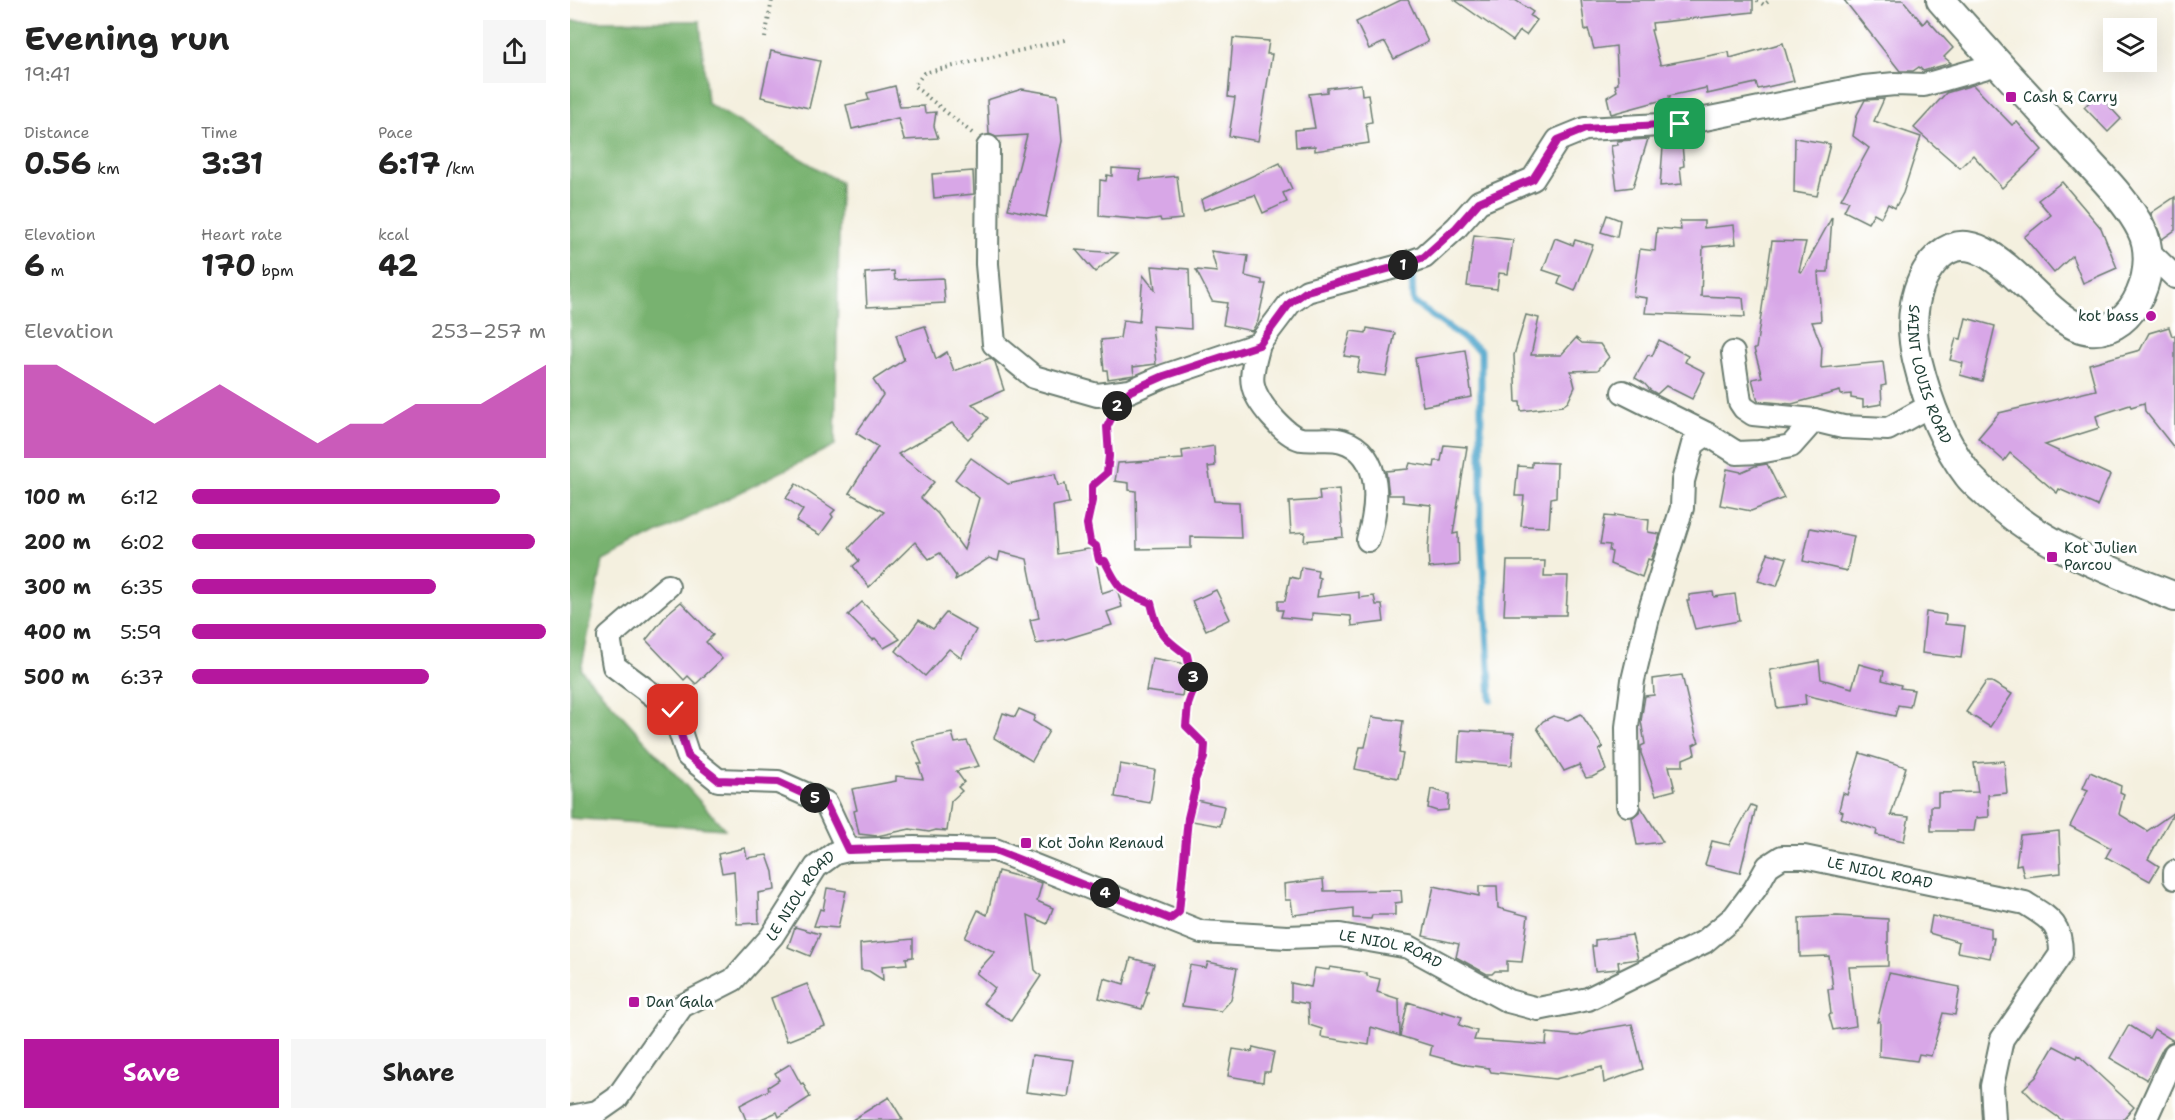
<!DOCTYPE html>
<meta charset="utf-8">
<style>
:root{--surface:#fff;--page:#f6f6f6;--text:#222;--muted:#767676;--accent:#b5179e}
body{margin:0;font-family:"Shantell Sans",sans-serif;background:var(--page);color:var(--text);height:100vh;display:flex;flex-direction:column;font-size:22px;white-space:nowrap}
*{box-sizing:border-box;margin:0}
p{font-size:20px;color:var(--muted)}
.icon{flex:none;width:33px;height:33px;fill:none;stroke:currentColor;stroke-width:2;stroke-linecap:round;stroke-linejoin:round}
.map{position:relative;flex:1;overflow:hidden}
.panel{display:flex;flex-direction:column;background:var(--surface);width:570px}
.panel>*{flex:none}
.fabs{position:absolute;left:1533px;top:18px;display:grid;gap:12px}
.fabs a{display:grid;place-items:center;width:54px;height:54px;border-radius:0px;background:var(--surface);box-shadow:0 6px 24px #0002;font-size:30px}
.pin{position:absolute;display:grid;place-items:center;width:51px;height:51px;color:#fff;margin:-26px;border-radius:12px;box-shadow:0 3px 9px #0006}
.km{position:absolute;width:30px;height:30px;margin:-15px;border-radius:50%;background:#222;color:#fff;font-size:16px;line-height:30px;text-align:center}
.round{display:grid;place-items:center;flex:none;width:63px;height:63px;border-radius:0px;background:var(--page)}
.head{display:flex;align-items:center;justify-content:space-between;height:102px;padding:0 24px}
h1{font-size:33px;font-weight:700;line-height:45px}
.stats{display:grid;grid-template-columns:repeat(3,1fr);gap:9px;height:102px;padding:6px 24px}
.stats div{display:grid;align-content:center}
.stats b{font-size:30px;font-weight:700}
.stats small{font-size:16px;font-weight:400}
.stats p{font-size:16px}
.chart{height:168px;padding:12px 24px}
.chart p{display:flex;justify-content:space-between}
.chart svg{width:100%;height:108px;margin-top:6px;fill:var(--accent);opacity:.7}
.primary-button{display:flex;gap:12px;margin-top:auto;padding:12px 24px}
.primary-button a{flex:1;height:69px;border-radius:0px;background:var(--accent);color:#fff;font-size:24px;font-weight:700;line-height:69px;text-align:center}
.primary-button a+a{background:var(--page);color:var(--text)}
ul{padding:0 24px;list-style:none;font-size:20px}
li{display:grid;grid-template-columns:96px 72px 1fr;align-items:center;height:45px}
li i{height:15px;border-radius:8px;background:var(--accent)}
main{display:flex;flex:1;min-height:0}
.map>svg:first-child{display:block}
</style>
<main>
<section class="panel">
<div class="head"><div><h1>Evening run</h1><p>19:41</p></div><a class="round"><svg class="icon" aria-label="share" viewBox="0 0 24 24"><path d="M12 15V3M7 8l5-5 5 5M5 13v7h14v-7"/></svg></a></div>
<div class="stats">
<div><p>Distance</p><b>0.56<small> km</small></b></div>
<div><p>Time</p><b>3:31</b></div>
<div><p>Pace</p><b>6:17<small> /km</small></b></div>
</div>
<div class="stats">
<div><p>Elevation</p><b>6<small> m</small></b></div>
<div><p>Heart rate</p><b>170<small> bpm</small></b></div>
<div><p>kcal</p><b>42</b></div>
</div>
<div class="chart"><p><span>Elevation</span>253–257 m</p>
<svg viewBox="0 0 160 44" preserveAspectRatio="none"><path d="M0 44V6L10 6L20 14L30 22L40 30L50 22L60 14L70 22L80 30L90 38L100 30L110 30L120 22L130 22L140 22L150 14L160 6V44z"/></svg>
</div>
<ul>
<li><b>100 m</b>6:12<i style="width:87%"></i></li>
<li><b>200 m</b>6:02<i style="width:97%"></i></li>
<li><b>300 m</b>6:35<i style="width:69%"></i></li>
<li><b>400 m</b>5:59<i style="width:100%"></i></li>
<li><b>500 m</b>6:37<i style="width:67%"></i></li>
</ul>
<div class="primary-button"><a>Save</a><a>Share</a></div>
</section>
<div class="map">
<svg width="1605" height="1120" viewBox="0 0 1605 1120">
<rect width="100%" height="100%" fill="#fff"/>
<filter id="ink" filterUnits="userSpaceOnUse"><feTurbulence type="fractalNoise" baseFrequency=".0167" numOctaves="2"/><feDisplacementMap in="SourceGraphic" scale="12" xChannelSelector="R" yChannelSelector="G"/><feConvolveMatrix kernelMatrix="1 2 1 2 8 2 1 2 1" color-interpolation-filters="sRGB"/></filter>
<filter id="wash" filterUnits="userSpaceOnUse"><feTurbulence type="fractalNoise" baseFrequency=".008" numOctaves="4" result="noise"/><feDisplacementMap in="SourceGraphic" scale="24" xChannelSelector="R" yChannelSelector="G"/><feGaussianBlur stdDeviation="1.35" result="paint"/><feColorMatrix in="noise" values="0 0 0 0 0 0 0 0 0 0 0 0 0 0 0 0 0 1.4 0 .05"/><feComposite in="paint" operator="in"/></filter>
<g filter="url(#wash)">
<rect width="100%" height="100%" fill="#f4f0df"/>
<!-- forest -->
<polygon fill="#78b270" stroke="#4c7852" stroke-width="1.5" points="0,21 130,21 137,103 270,182 265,445 33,561 11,670 155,829 0,818"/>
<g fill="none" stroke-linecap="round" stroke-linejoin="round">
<!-- stream -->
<polyline stroke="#4ea5cb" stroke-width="7" points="842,275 843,302 911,351 911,532 921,699"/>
</g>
<g id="blocks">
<!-- building -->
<g fill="#d8a7e7">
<polygon points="831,0 838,0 858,42 824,59 815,42 799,49 786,22"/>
<polygon points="885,0 945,0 963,12 960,16 967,20 956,35 950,31 943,41"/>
<polygon points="1011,0 1183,0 1183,12 1082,23 1083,30 1081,30 1090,64 1091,65 1159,52 1160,58 1213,43 1224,81 1188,89 1186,83 1137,94 1136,88 1099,96 1100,98 1041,114 1037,97 1047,91 1045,85 1048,84 1046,46 1024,49 1018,29 1015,30"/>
<polygon points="1274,0 1333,0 1353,24 1357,19 1383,48 1374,57 1381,63 1353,71 1349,67 1343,71 1330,71"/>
<polygon points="663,38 699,41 697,54 702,54 688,141 659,136 665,98 658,97"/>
<polygon points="201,51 250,61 239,108 191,97"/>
<polygon points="791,84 792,95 798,94 802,122 796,123 799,143 745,151 745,146 726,147 725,130 745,128 739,94 757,92 757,88"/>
<polygon points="1403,85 1442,125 1447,122 1472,150 1432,188 1403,155 1390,168 1344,128 1376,93"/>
<polygon points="325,86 330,107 354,106 355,113 366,112 364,126 368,138 334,140 328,118 282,129 276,105 299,100 297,93"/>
<polygon points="452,89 488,95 492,141 476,217 438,209 457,135 426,137 419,134 417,100"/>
<polygon points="1528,94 1551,119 1538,132 1514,107"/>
<polygon points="1314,99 1304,121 1351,137 1333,193 1325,208 1318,204 1311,217 1304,213 1298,223 1274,211 1279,201 1271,199 1299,148 1283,136 1287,115 1295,100"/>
<polygon points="1225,138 1260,144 1247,196 1224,192"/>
<polygon points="1078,139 1063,187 1047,189 1041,146 1048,145 1047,141"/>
<polygon points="1112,145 1114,166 1110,167 1112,184 1090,186 1093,147"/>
<polygon points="710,163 722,189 713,193 717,202 693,213 685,195 634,210 631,200"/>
<polygon points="542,168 571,170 570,180 607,176 612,219 591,221 590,218 577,220 529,216 530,180 536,181 537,175 542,176"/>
<polygon points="403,171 404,194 364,198 362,174"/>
<polygon points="1492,182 1531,228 1547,268 1513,283 1502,256 1484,273 1454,237 1481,215 1468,200"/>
<polygon points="1605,197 1605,230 1592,239 1581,213"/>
<polygon points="1037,215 1050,220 1047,237 1031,232"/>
<polygon points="1262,217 1258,272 1248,272 1251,321 1242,322 1252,347 1251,368 1313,362 1316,385 1311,386 1312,404 1293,407 1293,400 1281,398 1281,394 1271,395 1270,391 1222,404 1188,401 1182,379 1192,377 1184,349 1186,349 1202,241 1236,242 1229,271 1232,272"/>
<polygon points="1110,221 1134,221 1134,228 1164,225 1166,244 1133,247 1131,296 1173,298 1175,317 1075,313 1077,298 1063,296 1070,249 1085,251 1087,228 1111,230"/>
<polygon points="904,235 943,240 938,274 929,273 927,289 897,286"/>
<polygon points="985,238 1003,245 1005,240 1023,245 1005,291 988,284 991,276 973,270"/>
<polygon points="506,250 548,253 525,272"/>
<polygon points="641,251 678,256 675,276 692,280 692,284 696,284 688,321 682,331 653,325 657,303 642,301 626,270 647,272"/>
<polygon points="582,266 619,269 621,329 582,326 586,364 563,367 564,375 538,379 537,370 534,370 531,340 550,338 553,320 569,322 573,275 585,290"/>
<polygon points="324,271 325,280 373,278 375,303 297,307 295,273"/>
<polygon points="956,315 969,318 961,355 991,355 1006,338 1012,343 1030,344 1039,357 1028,370 1001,371 1005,387 998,402 992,406 951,411 950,402 946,402 944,355"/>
<polygon points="1396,318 1425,326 1412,381 1390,375 1393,363 1380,360 1386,338 1391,339"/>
<polygon points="355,326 366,359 377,352 384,371 420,358 425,362 434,390 402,404 418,418 398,439 382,423 328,454 364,482 351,498 368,514 394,550 409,498 385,479 401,458 438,484 485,474 488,486 495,484 499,503 483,506 487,554 524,548 532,593 547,588 552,607 537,612 542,625 496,639 466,644 460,620 469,618 457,559 430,552 428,561 419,558 385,580 386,576 370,553 359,559 345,542 299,587 283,566 289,561 279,548 314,512 279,493 308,447 286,433 313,395 303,380 334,360 326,335"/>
<polygon points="1599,327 1602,336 1605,335 1605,449 1575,411 1574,403 1561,407 1560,405 1526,416 1529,428 1475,445 1540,475 1527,506 1489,489 1487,493 1440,453 1434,461 1408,438 1429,413 1526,390 1519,364 1570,350 1579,333"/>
<polygon points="797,328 825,333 816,376 787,372 790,358 774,356 781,331 796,333"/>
<polygon points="1089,340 1118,356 1115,362 1135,372 1122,399 1096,386 1087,394 1080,390 1074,383 1065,378 1078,355 1082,356"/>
<polygon points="895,350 902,397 853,406 845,358"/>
<polygon points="874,445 897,447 883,534 888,533 889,565 859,568 858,550 861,505 833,502 833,495 819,495 816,471 838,469 840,463 864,467 865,461 871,461"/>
<polygon points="644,446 645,466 638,467 644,501 669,502 671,538 621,537 621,548 567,549 566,491 559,490 559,483 545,481 548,463 613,459 612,451"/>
<polygon points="962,462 987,463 986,497 981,498 979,527 951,526 954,496 945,496 948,466 962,467"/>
<polygon points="1197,464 1214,498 1181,511 1150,505 1157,469 1171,472 1185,466"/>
<polygon points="226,484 265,510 261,514 263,517 250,535 226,521 233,510 216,498"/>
<polygon points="769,489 773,537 734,541 735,532 721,533 719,502 750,500 749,491"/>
<polygon points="1045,515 1079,520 1078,532 1090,534 1081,560 1078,559 1072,577 1040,564 1042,552 1039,551 1040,545 1030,544 1035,516 1045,517"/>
<polygon points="1240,528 1284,536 1277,571 1233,561"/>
<polygon points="1198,553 1217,558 1207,586 1188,581"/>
<polygon points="937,561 975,561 974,576 998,576 996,615 934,615"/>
<polygon points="731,567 748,570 747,577 750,578 747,597 789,592 789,598 804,596 806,605 812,605 814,622 782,626 781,616 742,613 742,620 711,617 713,610 708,610 708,601 715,601 720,577 729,579"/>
<polygon points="646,590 660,619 636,630 622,601"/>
<polygon points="1143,592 1144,597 1165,594 1169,621 1125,629 1117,601 1119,601 1119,595"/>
<polygon points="111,602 143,635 136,642 152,659 126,684 118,676 114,680 76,640 98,613"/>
<polygon points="292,602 330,639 314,648 305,638 303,640 278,615"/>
<polygon points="1356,612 1376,615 1375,624 1395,626 1391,658 1352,653"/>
<polygon points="376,613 406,630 391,658 379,649 355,676 326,651 349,620 363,629"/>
<polygon points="582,658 617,664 612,696 576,691"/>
<polygon points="1249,661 1251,679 1282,688 1289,664 1314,671 1312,680 1331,685 1330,688 1344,690 1340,707 1328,705 1325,716 1235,695 1236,704 1207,708 1200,670"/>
<polygon points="1112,675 1126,735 1129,742 1123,745 1125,754 1113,759 1113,766 1099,766 1105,790 1086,795 1071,753 1071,746 1075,744 1071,721 1075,696 1084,695 1083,679"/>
<polygon points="1416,682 1422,682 1442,694 1420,727 1396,712"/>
<polygon points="449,709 465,716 463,721 479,731 462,761 424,738 433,713 445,717"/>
<polygon points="1011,714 1033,747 1029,750 1036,770 1022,777 1016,778 1009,765 994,771 993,769 967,728 973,721 983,716 998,720"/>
<polygon points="802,717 833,721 829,753 833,754 828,778 785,769 790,747 795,747"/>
<polygon points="890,730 944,733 942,765 888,761"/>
<polygon points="382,733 385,743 397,741 409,766 386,771 394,782 388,787 392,791 381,801 377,831 366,830 359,832 340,829 307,836 289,834 284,811 287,810 282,789 326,781 326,776 353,779 348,764 352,764 342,741"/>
<polygon points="1290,753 1336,767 1321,815 1339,817 1334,841 1306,835 1307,830 1271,818 1273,812 1269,810 1273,793 1277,795"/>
<polygon points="1434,761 1437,793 1418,795 1419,817 1406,818 1404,831 1361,831 1361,806 1368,806 1368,793 1408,792 1404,763"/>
<polygon points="550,764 585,770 580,803 545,797"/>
<polygon points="1520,772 1551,786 1550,792 1554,794 1549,814 1577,831 1604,812 1578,859 1589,866 1580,881 1536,857 1541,848 1500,826 1518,790 1513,788"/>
<polygon points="861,789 879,794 878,810 867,811 858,808"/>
<polygon points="626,800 654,806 650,826 622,821"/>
<polygon points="1181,805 1186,807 1170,873 1135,865 1142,841 1159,845"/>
<polygon points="1071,807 1093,842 1067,845 1062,818 1069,812"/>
<polygon points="1489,831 1491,873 1454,877 1451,864 1446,865 1450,835"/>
<polygon points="175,848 177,858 197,855 203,872 205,890 188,893 189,923 167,924 164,871 152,873 148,854"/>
<polygon points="428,871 472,883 467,901 483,908 477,924 458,915 465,970 471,976 441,1021 413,1003 425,988 406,973 425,952 395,938 408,910 417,915"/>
<polygon points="753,879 754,891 831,890 832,902 825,903 825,915 802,915 801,919 783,918 783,908 723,915 721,900 715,900 714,884"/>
<polygon points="864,886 909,896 909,886 927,886 928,908 958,916 952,962 937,961 937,971 925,971 922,974 917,974 886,957 889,944 853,936"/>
<polygon points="257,888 276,891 268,928 244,926 250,909 253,910"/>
<polygon points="1267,916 1318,919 1318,966 1279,967 1286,1026 1263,1030 1259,1015 1261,1014 1258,989 1263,989 1259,956 1230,957 1229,918"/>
<polygon points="1362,916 1421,928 1421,938 1424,938 1420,958 1387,952 1389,942 1359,933"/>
<polygon points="225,927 250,934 240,956 218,947"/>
<polygon points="1062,935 1068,959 1048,962 1049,969 1025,971 1022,946 1025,946 1025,940"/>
<polygon points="343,939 343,957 336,958 337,964 312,966 313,980 299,971 291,970 290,944"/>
<polygon points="561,958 584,964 576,992 578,992 572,1009 529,998 534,978 554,984"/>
<polygon points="638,962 667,968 661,1000 651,1011 612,1006 620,965 636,968"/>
<polygon points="760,967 797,973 797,976 810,979 807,992 829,999 830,1036 801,1027 799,1045 751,1037 752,1029 739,1025 738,1004 721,1001 721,983 741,987 745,968 759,970"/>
<polygon points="1319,973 1390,987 1385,1015 1373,1013 1361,1056 1349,1054 1347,1061 1309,1056 1310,1021 1307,1022"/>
<polygon points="237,984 255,1026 217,1041 201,998"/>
<polygon points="838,1002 872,1013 872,1011 892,1017 889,1025 907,1031 904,1040 976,1045 977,1033 1008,1036 1026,1030 1062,1024 1073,1069 1034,1083 1032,1067 985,1079 921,1072 919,1068 897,1065 860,1055 862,1046 830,1036"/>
<polygon points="1559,1025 1579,1038 1584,1029 1604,1041 1598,1043 1593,1048 1577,1080 1540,1058"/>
<polygon points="1484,1046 1507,1058 1508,1055 1564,1107 1553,1120 1492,1120 1465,1101 1453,1089 1466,1077"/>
<polygon points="683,1047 704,1052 700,1072 694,1072 693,1082 658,1076 663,1049 682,1052"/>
<polygon points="462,1055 504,1060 498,1097 456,1092"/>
<polygon points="220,1064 231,1084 233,1083 240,1097 209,1117 207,1112 189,1120 176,1120 170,1105 199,1090 198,1087 209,1080 205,1073"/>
<polygon points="319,1097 333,1120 282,1120"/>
</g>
</g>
</g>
<g filter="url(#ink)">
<use href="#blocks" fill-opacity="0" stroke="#6a7c70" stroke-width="1.5"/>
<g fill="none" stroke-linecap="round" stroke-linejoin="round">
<!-- minor casing -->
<g stroke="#6a7c70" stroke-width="26">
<g id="minor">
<polyline points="418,147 417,264 424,344 464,377 527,395 560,391 594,376 689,344 720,303 737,291 829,266 854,257 886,228 909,202 963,179 988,140 1015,129 1110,124 1294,87 1325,84 1354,85 1428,64"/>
<polyline points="1578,251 1605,277"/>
<path d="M689 344C686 357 680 373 683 385 686 402 714 435 731 439 744 441 759 437 772 441 814 453 808 507 798 540"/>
<polyline points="1163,353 1170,402 1174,408 1183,414 1244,420"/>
<polyline points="1053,392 1137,434 1167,453 1189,452 1221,446 1244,420 1273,427 1318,429 1361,405"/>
<polyline points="98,586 39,637 44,666 103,710 118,756 148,780 208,782 256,803 278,850"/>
<polyline points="1058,805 1057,727 1063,680 1080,609 1112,508 1113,481 1123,444 1137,434"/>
<polyline points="1605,872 1605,878"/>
<path id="s1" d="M0 1117 27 1112 47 1098 112 1006 163 980 202 936 246 867 265 853 278 850 344 848 425 850 631 932 717 937 770 935 839 947 938 1001 968 1009 1018 999 1134 942 1164 917 1185 889 1198 866 1212 857H1234L1455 903C1480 919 1491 923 1491 954L1432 1039 1422 1086 1424 1120"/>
<polyline points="1575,1120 1605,1054"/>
</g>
</g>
<!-- major casing -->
<g stroke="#6a7c70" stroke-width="32">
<g id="major">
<path id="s2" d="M1371 0C1421 57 1472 112 1524 168 1541 186 1560 207 1571 229 1590 264 1567 334 1520 330 1473 327 1418 212 1369 256 1342 281 1339 325 1347 359 1357 400 1372 441 1398 475 1403 482 1411 488 1417 494 1470 545 1538 570 1605 597"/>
</g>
</g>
<!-- path -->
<g stroke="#6a7c70" stroke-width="4" stroke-dasharray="1.5 4.5" stroke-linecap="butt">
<polyline points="1187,0 1194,5 1200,0"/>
<polyline points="195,38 202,0"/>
<polyline points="402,133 344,86 354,73 499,39"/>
<path d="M543 415 537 427 539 456 537 473 522 486V501L517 524 520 542 526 546 529 560 535 561C550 592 551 590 581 603 588 633 592 637 617 655L624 688 618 705 616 726 635 745C634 760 627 769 625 781 619 821 613 862 610 903"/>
</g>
<!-- minor -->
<use href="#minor" stroke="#fff" stroke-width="22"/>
<!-- major -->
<use href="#major" stroke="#fff" stroke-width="28"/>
</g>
</g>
<g fill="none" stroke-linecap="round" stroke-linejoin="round" filter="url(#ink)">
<!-- route casing -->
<g stroke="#fff" stroke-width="12">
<path id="route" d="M103 710 118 756 148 780 208 782 256 804 278 850 345 848 425 850 600 919 609 912 618 818 625 789V780L634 758 635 745 616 726 618 705 624 688 617 655C592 637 588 633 581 603 551 590 550 592 535 561L529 560 526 546 520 542 517 524 522 501V486L537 473 539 456 537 427 549 403 560 391 594 376 689 345 720 303 737 291 829 266 854 257 886 228 909 202 963 179 988 140 1015 129 1110 124"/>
</g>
<!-- route -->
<use href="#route" stroke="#b5179e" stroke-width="8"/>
</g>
<!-- markers -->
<g fill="#b5179e" stroke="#fff" stroke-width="2">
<rect x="1435" y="91" width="12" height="12" rx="3"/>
<circle cx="1581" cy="316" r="6"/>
<rect x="1476" y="551" width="12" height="12" rx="3"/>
<rect x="450" y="837" width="12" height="12" rx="3"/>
<rect x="58" y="996" width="12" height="12" rx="3"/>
</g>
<g text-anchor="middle" stroke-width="6" stroke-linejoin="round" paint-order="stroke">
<!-- poi labels -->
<g font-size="15" fill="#1f3d34" stroke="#fff" text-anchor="start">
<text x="1453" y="102">Cash &amp; Carry</text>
<text x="1569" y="321" text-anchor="end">kot bass</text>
<text x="1494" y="553">Kot Julien<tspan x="1494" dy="17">Parcou</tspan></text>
<text x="468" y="848">Kot John Renaud</text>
<text x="76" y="1007">Dan Gala</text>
</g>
<!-- street labels -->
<g font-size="15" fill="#1f3d34" stroke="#fff">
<text dy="5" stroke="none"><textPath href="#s2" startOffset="747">SAINT LOUIS ROAD</textPath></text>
<text dy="5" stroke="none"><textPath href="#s1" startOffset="1518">LE NIOL ROAD</textPath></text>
<text dy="5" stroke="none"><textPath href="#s1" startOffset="330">LE NIOL ROAD</textPath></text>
<text dy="5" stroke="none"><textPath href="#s1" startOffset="960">LE NIOL ROAD</textPath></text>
</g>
</g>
</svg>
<div class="fabs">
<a><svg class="icon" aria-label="layers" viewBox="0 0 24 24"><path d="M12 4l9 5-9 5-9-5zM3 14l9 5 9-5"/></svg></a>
</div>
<div class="pin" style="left:1110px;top:124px;background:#1e9e55"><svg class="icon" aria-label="arrive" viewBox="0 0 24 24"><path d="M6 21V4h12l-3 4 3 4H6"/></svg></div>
<div class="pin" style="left:103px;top:710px;background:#d93025"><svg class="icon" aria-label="check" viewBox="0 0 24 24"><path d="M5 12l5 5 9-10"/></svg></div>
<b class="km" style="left:833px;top:265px">1</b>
<b class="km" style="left:547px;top:406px">2</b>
<b class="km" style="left:623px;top:677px">3</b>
<b class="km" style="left:535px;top:893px">4</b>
<b class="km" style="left:245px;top:798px">5</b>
</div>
</main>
